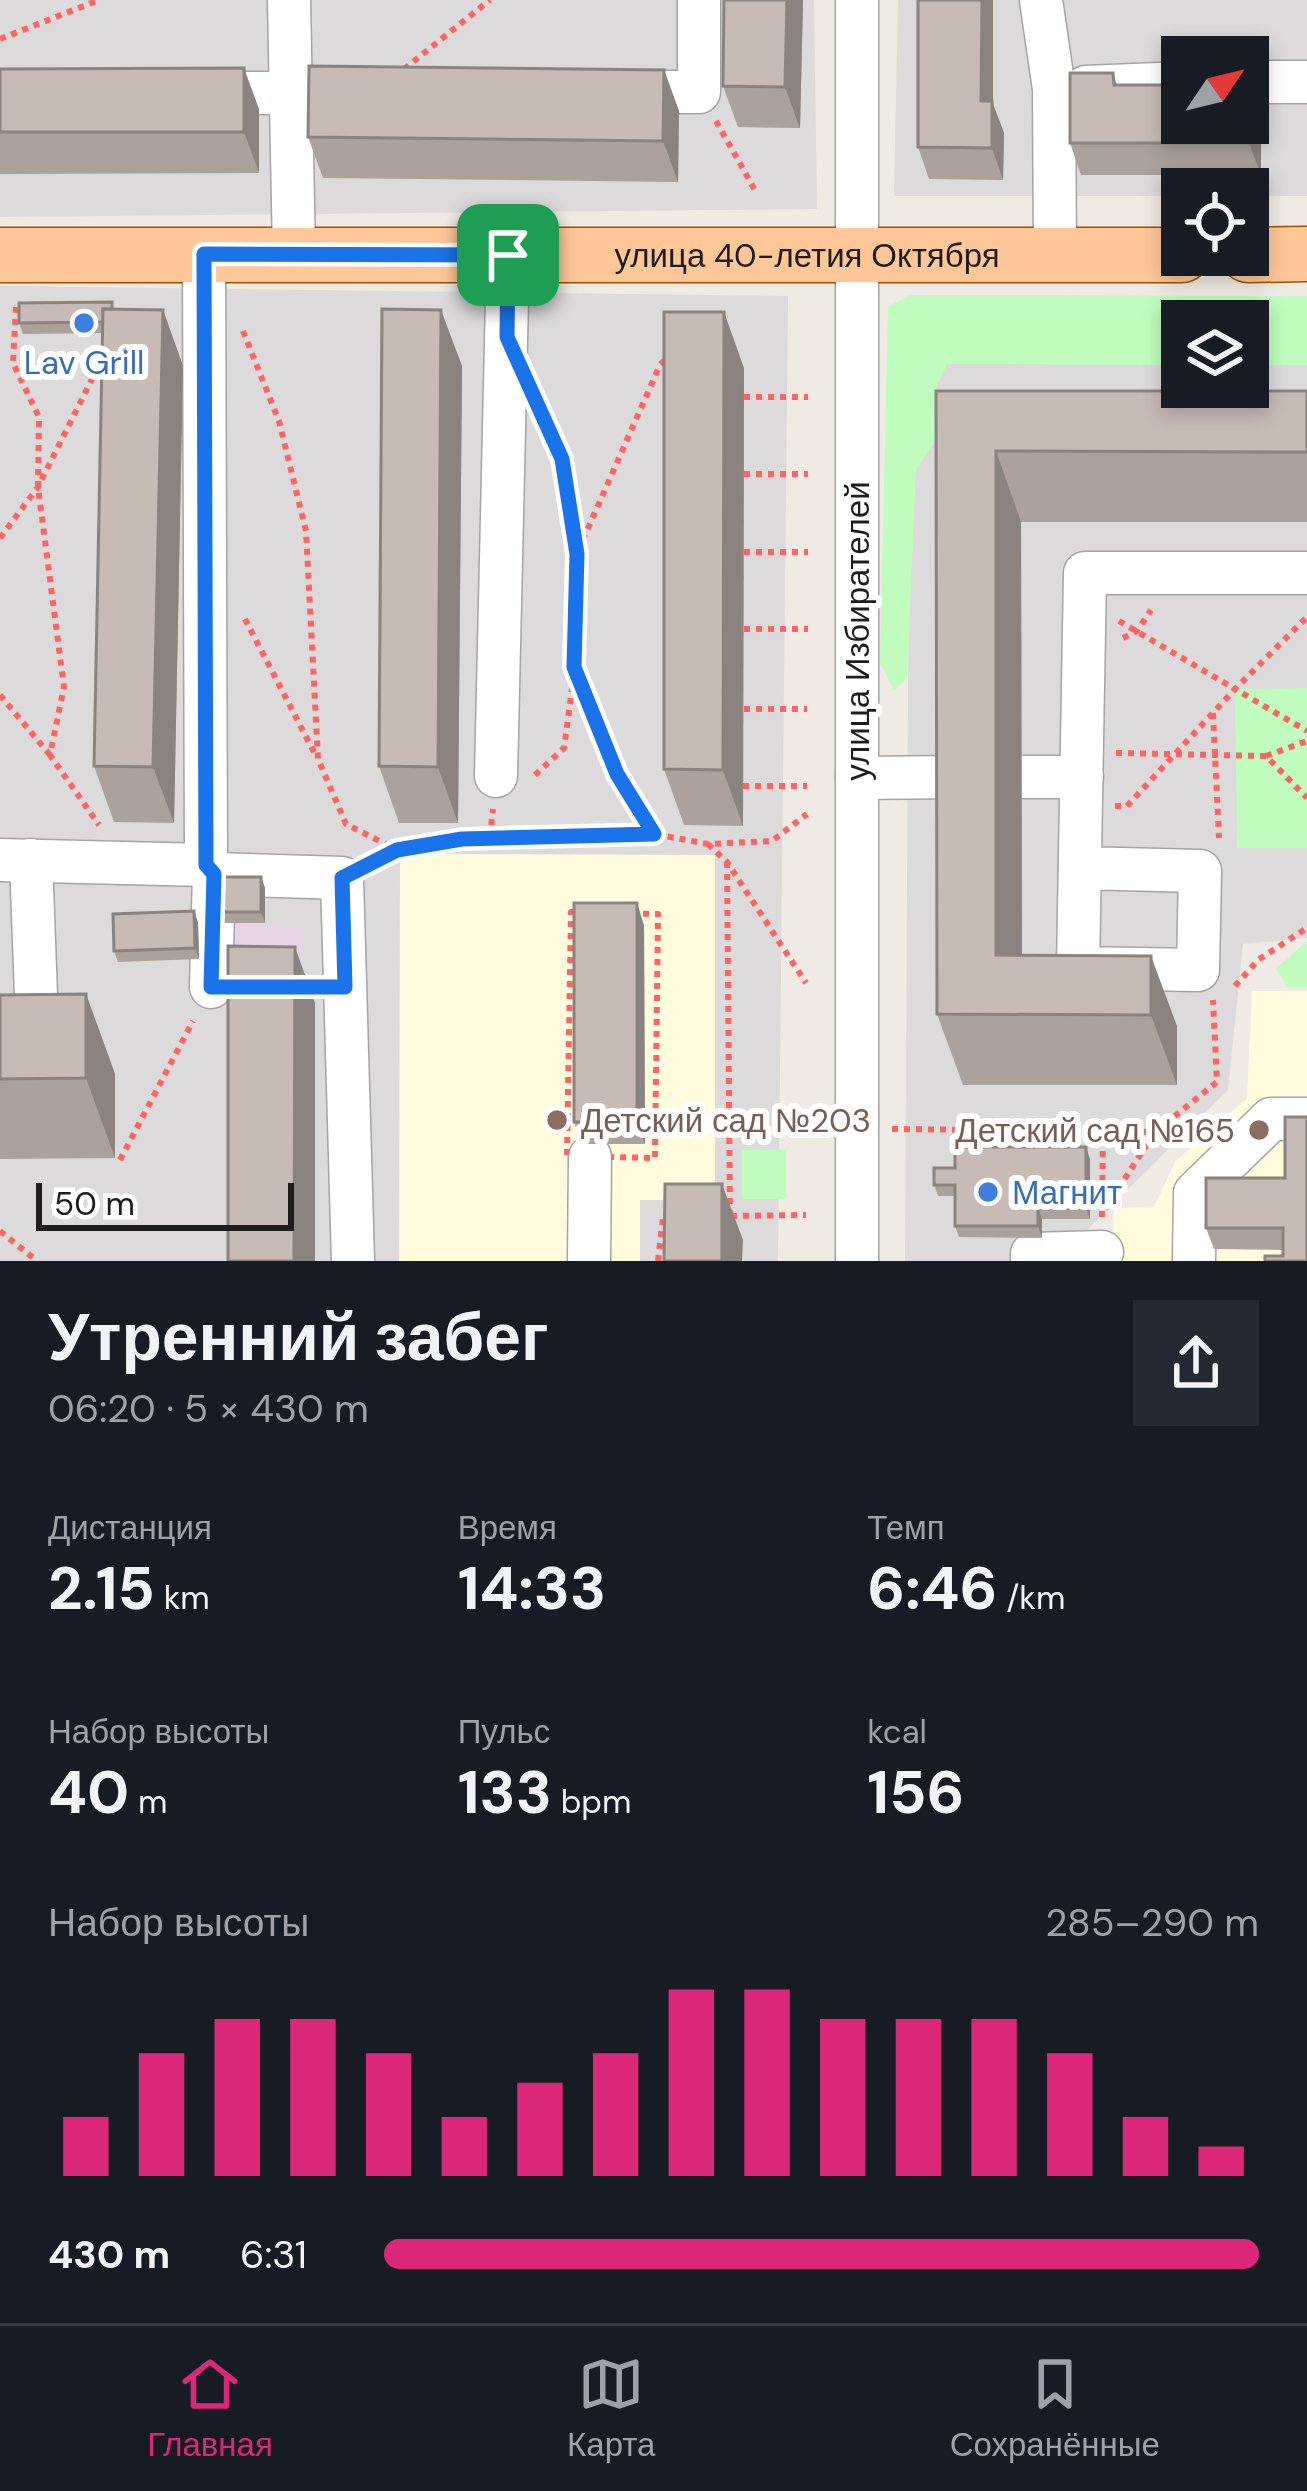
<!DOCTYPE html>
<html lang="ru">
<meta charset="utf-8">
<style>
:root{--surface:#171b24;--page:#242831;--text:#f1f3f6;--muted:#9ea1a6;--line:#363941;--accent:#db2777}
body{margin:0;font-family:"DM Sans",sans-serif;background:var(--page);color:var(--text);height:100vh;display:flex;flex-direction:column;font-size:45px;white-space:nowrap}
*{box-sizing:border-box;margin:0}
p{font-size:39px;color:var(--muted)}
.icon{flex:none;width:66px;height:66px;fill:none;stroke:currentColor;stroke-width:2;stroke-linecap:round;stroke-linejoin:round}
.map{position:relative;height:1261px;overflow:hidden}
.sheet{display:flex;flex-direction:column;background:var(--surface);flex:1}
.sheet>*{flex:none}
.needle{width:78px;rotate:55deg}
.tools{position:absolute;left:1161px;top:36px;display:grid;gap:24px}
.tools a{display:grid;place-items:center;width:108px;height:108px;border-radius:0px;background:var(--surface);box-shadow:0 6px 18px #0003;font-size:60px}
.scale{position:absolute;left:36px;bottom:30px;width:258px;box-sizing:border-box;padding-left:12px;border:6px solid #1d1d1d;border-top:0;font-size:33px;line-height:42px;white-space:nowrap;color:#1d1d1d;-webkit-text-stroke:9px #fff;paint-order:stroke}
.pin{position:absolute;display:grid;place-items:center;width:102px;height:102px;color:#fff;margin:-51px;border-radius:24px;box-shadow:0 6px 18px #0006}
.round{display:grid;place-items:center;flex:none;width:126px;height:126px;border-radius:0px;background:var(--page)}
.overview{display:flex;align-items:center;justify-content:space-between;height:204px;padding:0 48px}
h1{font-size:66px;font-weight:700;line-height:90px}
.stats{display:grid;grid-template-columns:repeat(3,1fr);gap:18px;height:204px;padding:12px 48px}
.stats div{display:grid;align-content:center}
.stats b{font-size:60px;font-weight:700}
.stats small{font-size:33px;font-weight:400}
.stats p{font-size:33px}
.chart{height:336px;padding:24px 48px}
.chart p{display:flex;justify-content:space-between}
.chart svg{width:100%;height:216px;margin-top:12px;stroke:var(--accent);stroke-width:6}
ul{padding:0 48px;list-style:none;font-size:39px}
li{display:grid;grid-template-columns:192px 144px 1fr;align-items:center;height:90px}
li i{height:30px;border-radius:15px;background:var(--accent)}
.dock{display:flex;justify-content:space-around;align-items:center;height:168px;border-top:3px solid var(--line);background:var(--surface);font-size:33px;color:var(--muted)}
.dock a{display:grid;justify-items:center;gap:6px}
.dock .selected{color:var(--accent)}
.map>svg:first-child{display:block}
</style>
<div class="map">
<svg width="1307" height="1261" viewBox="0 0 1307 1261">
<rect width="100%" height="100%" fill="#efeae3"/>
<!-- residential -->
<g fill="#dcdada" fill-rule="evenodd">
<polygon points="0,0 814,0 817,209 0,217"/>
<path d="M898 0H1307V196H1248V189H1182V196H894ZM1182 57H1248V123H1182Z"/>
<polygon points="0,286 788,296 778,1261 0,1261"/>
<polygon points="910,329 1182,331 1182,387 1248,387 1248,332 1307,332 1307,938 1243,944 1228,1090 1056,1261 905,1261"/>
</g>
<!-- industrial -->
<polygon fill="#e9d4e7" points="224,923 304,928 301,974 222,969"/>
<!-- education -->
<g fill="#fffbdc">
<polygon points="400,854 715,855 715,1200 640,1200 640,1261 399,1261"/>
<polygon points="1252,991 1307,991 1307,1261 1112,1261 1114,1208 1154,1207 1175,1162 1247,1098"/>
</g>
<!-- park -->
<g fill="#bffcbd">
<polygon points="910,295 1307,296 1307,365 1248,365 1248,321 1182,321 1182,365 947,364 936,388 942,432 916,469 907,678 894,690 880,662 888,307"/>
<polygon points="1307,688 1307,848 1237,848 1235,689"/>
<polygon points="1307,941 1307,987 1287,987 1276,969"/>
<rect x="742" y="1150" width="44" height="49"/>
</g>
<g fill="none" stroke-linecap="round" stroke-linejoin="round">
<!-- minor casing -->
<g stroke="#a4a4a4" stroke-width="45">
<g id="minor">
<polyline points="289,0 294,254"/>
<polyline points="857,0 857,1261"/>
<polyline points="1041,0 1054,89 1055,255"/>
<polyline points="1248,82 1307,82"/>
<polyline points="1086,87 1182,83"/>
<polyline points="619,92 699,92 699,0"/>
<polyline points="199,93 365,93"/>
<polyline points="496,776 508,255"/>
<polyline points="1022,777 1082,777"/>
<polyline points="857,778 962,777"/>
<polyline points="0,860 206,865 204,254"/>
<polyline points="31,860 38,1050"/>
<polyline points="206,865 214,874 211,987"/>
<polyline points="1080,868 1200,871 1198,970 1078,968 1085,573 1307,573"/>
<polyline points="214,874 342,878 353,1261"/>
<polyline points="589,1261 590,1157"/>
<polyline points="1032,1261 1032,1254 1102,1252"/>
<polyline points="1194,1261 1195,1193 1271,1119 1307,1119"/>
</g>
</g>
<!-- major casing -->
<g stroke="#975400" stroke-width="57">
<g id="major">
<path id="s1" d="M0 255H1182"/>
<polyline points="1248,255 1307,254"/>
</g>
</g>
<!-- path -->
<g stroke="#ff6465" stroke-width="6" stroke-dasharray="6 6" stroke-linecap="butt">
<polyline points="0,39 99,0"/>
<polyline points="404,69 490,0"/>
<polyline points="716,121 756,192"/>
<polyline points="16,307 13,363 39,417 38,487 64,687 50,755 99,825"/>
<polyline points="243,331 279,421 306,531 318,759 346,824 397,850"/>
<polyline points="744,397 808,397"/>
<polyline points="744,474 808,474"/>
<polyline points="0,538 38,487 106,351"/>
<polyline points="578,551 660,365 668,357"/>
<polyline points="744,552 808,552"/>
<polyline points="245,619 316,756"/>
<polyline points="1119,621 1235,689 1307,617"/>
<polyline points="744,629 808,629"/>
<polyline points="1123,638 1137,631 1151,610"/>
<polyline points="576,670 618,774 654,834"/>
<polyline points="0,695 50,755"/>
<polyline points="744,709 807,709"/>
<polyline points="1213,713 1219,838"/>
<polyline points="1116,753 1266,756 1307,798"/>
<polyline points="1266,756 1307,741"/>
<polyline points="535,775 564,748 575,667 577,553 562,459 543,417"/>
<polyline points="743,786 807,786"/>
<polyline points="1115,806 1127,806 1235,689 1307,731"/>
<polyline points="490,837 493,809"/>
<polyline points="708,844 727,862 806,983"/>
<polyline points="727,862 730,1213"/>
<polyline points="372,863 397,850 490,837 654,834 708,844 772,841 807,814"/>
<polygon points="571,912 658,914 655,1158 567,1156"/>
<polyline points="1235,986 1258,960 1307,928"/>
<polyline points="892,1129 1155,1132 1217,1082 1213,1000"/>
<polyline points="120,1160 193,1021"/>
<polyline points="1105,1209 1155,1132"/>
<polyline points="731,1216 806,1215"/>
<polyline points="1102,1217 1103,1131"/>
<polyline points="0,1231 37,1261"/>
<polyline points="658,1261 663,1218 670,1218"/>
</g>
<!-- minor -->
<use href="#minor" stroke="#fff" stroke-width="42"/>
<!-- major -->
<use href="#major" stroke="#ffc798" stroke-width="54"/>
</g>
<!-- wall -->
<g fill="#aba19d">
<polygon points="803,0 800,128 738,127 723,86"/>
<polygon points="0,69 259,109 259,173 0,174"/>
<polygon points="664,70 679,111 678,182 323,178 308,137"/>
<polygon points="1249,72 1261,104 1261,175 1081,175 1070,143 1113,73 1117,85 1182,123"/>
<polygon points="993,104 1004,133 1003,180 929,179 918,147"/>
<polygon points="112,302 114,309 163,310 183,366 174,823 114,822 94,766 103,333 23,334 19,323"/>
<polygon points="462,366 458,823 399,823 379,766"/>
<polygon points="744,368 743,826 684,825 664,769"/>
<polygon points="936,391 1307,391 1307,522 1021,522 1022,955 1177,1026 1177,1085 963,1085 937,1014"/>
<polygon points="261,877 265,888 265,923 224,923 220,912"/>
<polygon points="198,922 199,959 118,962 114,951"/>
<polygon points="644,925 645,1144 582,1144 574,1122"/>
<polygon points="86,994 115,1074 115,1158 0,1159 0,995"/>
<polygon points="1090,1159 1090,1219 1042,1219 1042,1238 959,1237 955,1226 955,1196 938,1196 934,1185 955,1168"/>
<polygon points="1285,1178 1283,1256 1283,1250 1214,1249 1206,1228"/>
</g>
<!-- shaded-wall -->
<g fill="#8b837f">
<polygon points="787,0 803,0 800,128 785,87"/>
<polygon points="982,0 993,0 993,104 1004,133 1003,180 992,148 981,101"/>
<polygon points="244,68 259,109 259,173 244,132"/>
<polygon points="664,70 679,111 678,182 663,141"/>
<polygon points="1249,72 1261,104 1261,175 1249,143"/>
<polygon points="163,310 183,366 174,823 153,767"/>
<polygon points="441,310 462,366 458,823 438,767"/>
<polygon points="724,312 744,368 743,826 723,770"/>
<polygon points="996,451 1021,522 1022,1014 996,955"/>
<polygon points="261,877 265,888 265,923 261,912"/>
<polygon points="637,903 644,925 645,1144 637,1122"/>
<polygon points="194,911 198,922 199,959 195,948"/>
<polygon points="295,947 315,1003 315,1261 294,1261"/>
<polygon points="1151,956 1177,1026 1177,1085 1151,1015"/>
<polygon points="86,994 115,1074 115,1158 86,1078"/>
<polygon points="1086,1147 1090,1159 1090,1219 1086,1208"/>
<polygon points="722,1184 743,1240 742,1261 722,1261"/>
<polygon points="1038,1208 1042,1219 1042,1238 1038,1226"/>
</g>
<!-- building -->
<g fill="#c7bbb6" stroke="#8b837f" stroke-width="3">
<polygon points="724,0 787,0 785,87 723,86"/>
<polygon points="918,0 982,0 981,101 992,101 992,148 918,147"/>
<polygon points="309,66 664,70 663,141 308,137"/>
<polygon points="244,68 244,132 0,132 0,69"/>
<polygon points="1248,72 1249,143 1070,143 1070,73 1113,73 1114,85 1182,85 1182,123 1248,123"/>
<polygon points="112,302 112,309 103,309 103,322 19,323 19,303"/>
<polygon points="103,309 163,310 153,767 94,766"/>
<polygon points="382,309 441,310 438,767 379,766"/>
<polygon points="664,312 724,312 723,770 664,769"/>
<polygon points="936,391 1307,391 1307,452 996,451 996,955 1151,956 1151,1015 937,1014"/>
<rect x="220" y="877" width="41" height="35"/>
<rect x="574" y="903" width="63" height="219"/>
<polygon points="194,911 195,948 114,951 113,914"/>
<polygon points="228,946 295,947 294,1261 228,1261"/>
<polygon points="86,994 86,1078 0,1079 0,995"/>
<polygon points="1285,1117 1307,1117 1307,1261 1265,1261 1265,1256 1283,1256 1283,1228 1206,1228 1206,1178 1285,1178"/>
<polygon points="955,1147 1086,1147 1086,1208 1038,1208 1038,1226 955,1226 955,1185 934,1185 934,1168 955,1168"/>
<polygon points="665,1184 722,1184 722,1261 664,1261"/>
</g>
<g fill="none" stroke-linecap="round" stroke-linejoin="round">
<!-- route casing -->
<g stroke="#fff" stroke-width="24">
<polygon id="route" points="204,254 508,255 507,337 562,459 577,554 574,667 617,774 654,834 462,839 397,850 342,878 345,987 211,987 214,874 206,865"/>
</g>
<!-- route -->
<use href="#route" stroke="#1a73e8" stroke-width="15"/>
</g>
<!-- markers -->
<g fill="#3f7fe0" stroke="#fff" stroke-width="4.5">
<circle cx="84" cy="323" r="12"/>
<circle cx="988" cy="1192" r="12"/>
</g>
<g fill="#8d6e63" stroke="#fff" stroke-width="4.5">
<circle cx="557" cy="1120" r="12"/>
<circle cx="1259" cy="1130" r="12"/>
</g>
<g text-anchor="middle" stroke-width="12" stroke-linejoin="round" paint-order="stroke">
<!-- street labels -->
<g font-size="33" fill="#1d1d1d" stroke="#fff">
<text dy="12" stroke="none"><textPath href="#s1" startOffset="807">улица 40-летия Октября</textPath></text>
<text transform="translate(857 631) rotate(-90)" y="12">улица Избирателей</text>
</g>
<!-- shop labels -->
<g font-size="33" fill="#366cbe" stroke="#fff">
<text x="84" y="374">Lav Grill</text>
<text x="1012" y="1204" text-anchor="start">Магнит</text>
</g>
<!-- education labels -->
<g font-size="33" fill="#785e54" stroke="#fff" text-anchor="start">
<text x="581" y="1132">Детский сад №203</text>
<text x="1235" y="1142" text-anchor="end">Детский сад №165</text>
</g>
</g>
</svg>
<div class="tools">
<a><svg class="needle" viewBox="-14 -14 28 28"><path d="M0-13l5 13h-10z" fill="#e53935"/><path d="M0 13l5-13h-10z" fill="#9ea1a6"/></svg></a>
<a><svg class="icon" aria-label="locate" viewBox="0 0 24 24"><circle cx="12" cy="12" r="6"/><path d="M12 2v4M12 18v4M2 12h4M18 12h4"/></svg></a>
<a><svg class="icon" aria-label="layers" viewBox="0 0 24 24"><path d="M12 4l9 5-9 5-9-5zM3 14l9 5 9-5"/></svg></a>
</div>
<div class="scale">50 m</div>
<div class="pin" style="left:508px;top:255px;background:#1e9e55"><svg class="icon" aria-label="arrive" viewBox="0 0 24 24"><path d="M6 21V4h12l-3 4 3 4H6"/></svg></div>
</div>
<section class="sheet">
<div class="overview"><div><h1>Утренний забег</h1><p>06:20 · 5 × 430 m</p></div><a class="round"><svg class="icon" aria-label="share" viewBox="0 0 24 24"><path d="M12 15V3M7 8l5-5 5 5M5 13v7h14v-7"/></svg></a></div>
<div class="stats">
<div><p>Дистанция</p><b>2.15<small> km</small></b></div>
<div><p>Время</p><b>14:33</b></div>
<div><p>Темп</p><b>6:46<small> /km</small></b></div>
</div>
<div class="stats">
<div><p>Набор высоты</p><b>40<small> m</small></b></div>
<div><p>Пульс</p><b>133<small> bpm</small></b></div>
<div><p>kcal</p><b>156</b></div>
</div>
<div class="chart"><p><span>Набор высоты</span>285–290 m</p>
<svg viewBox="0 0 160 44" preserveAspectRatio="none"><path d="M5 44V32M15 44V19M25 44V12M35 44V12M45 44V19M55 44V32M65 44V25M75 44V19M85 44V6M95 44V6M105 44V12M115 44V12M125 44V12M135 44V19M145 44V32M155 44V38"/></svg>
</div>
<ul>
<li><b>430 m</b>6:31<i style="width:100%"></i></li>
</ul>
</section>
<nav class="dock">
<a class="selected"><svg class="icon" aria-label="home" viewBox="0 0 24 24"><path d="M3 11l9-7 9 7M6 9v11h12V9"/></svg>Главная</a>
<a><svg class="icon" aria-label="map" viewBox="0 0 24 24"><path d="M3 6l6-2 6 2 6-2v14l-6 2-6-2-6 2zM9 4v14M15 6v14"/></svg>Карта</a>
<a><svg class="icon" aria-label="saved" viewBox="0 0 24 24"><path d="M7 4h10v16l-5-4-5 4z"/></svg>Сохранённые</a>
</nav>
